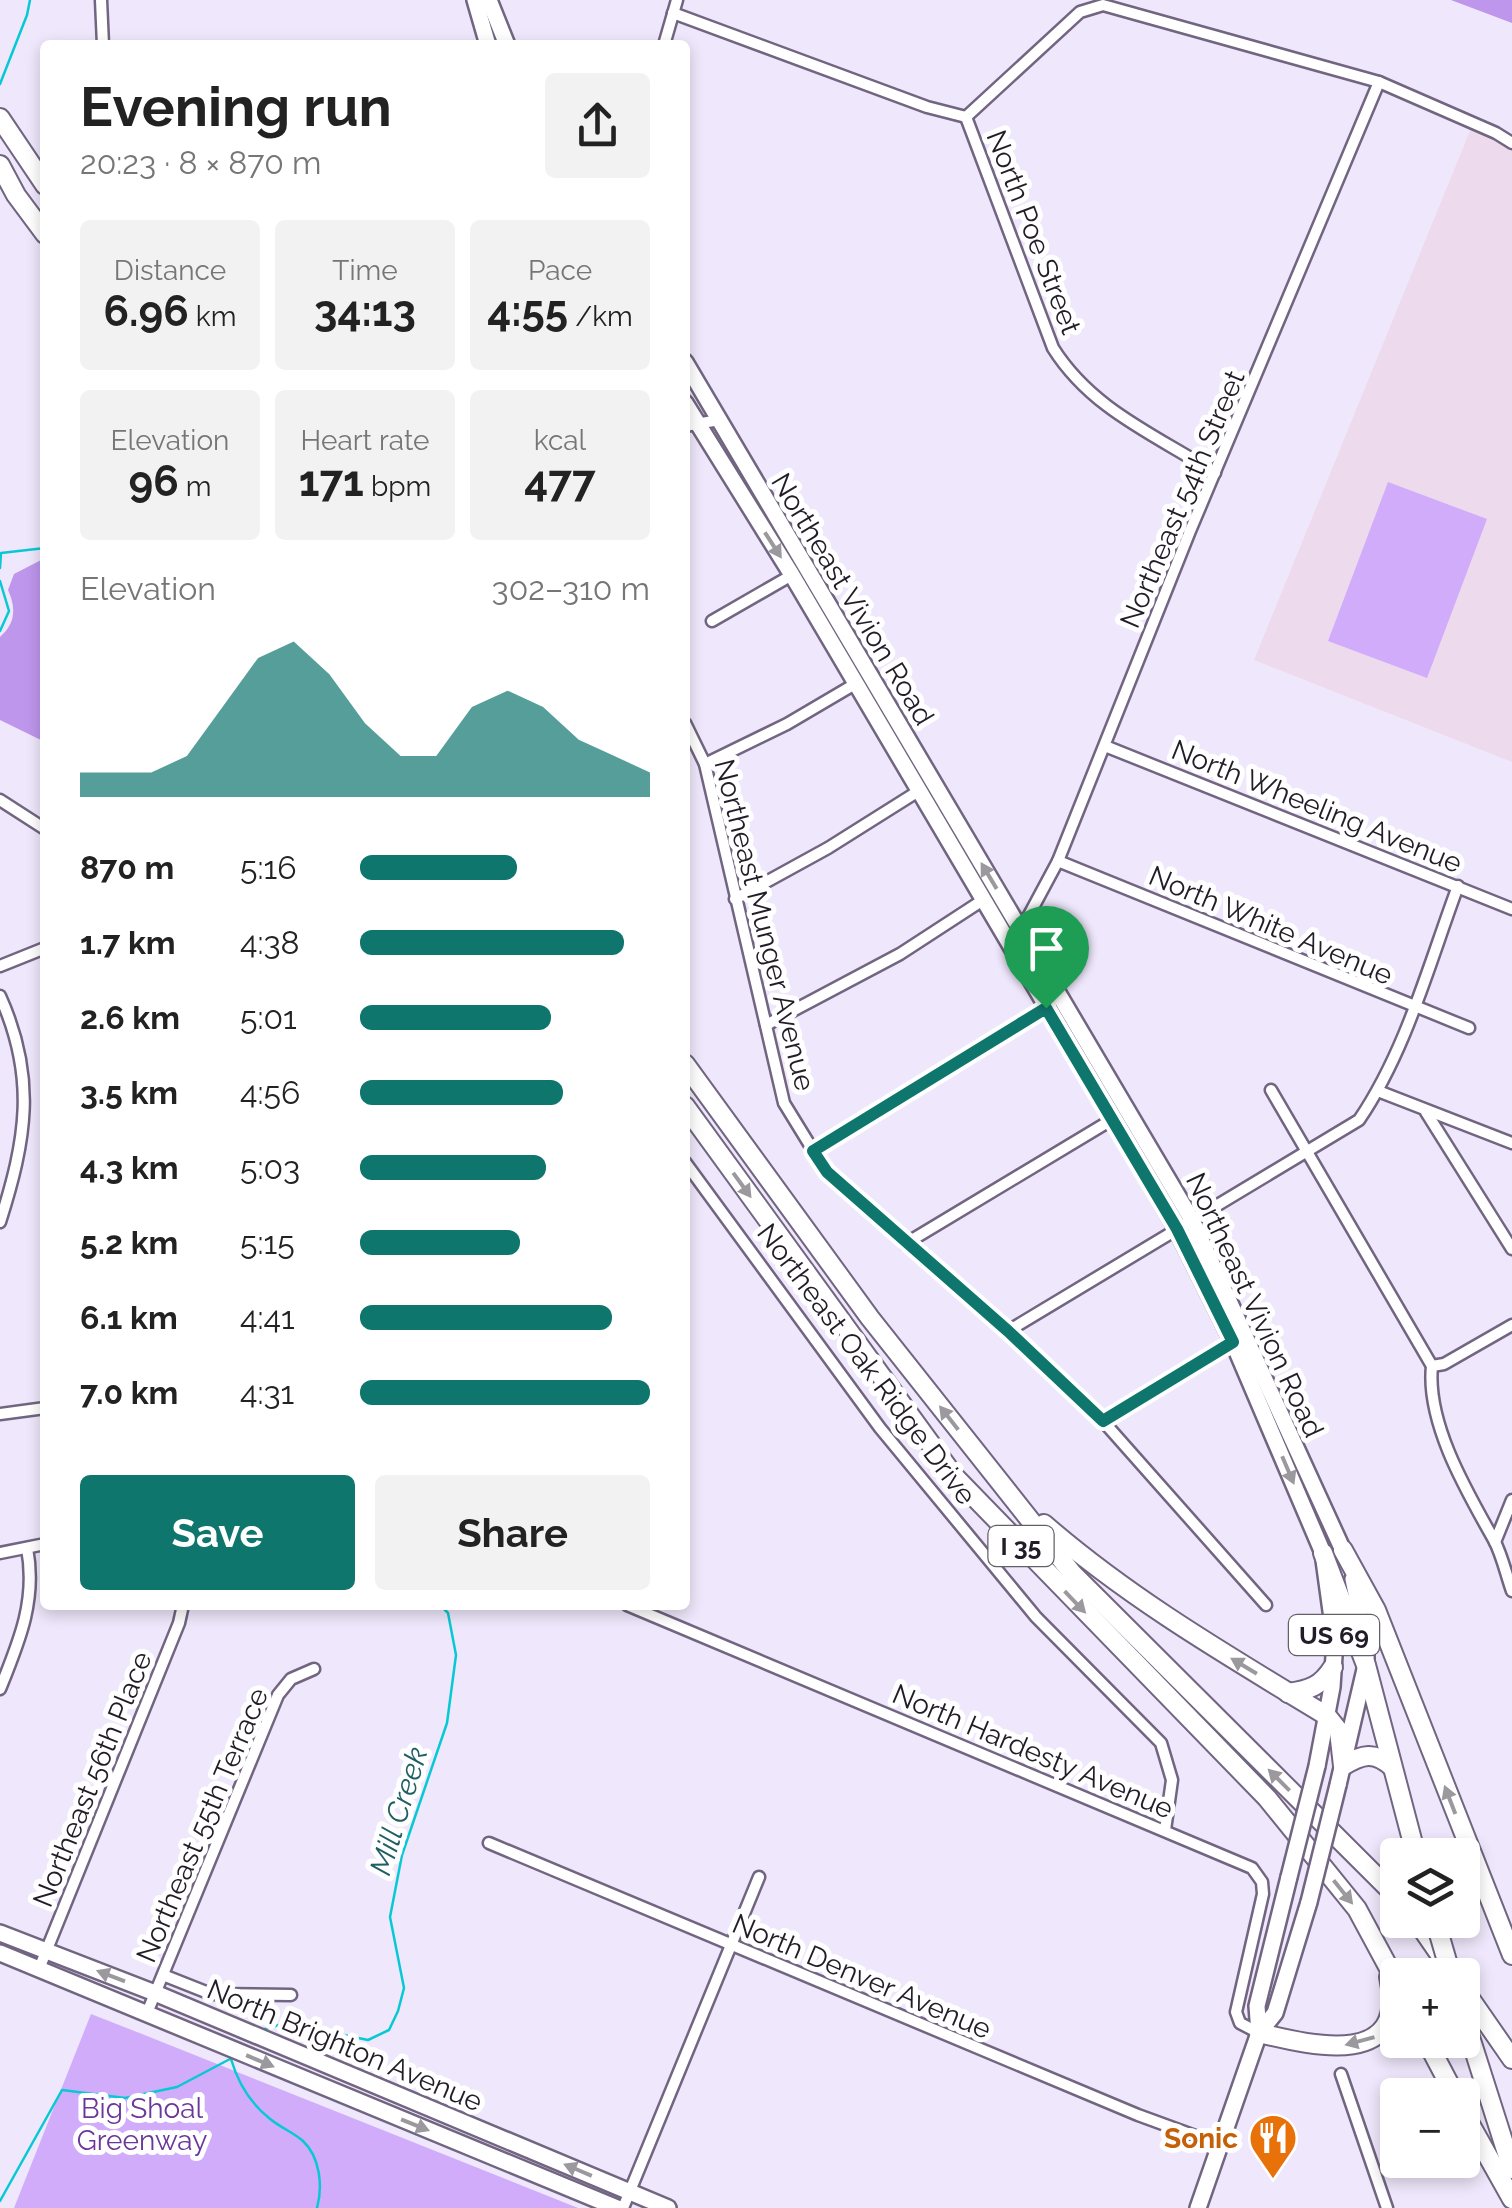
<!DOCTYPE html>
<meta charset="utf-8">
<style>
:root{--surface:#fff;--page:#f2f2f2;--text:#222;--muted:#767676;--accent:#0f766e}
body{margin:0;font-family:Raleway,sans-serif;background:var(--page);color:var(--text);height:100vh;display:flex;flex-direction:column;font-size:38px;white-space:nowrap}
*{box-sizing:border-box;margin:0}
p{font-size:32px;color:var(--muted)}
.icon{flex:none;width:55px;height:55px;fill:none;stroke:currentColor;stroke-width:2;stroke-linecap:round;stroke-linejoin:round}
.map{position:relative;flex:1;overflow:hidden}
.sheet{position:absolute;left:40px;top:40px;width:650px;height:1570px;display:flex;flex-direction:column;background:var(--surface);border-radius:10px;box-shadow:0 5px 15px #0003}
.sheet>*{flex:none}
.fabs{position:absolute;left:1380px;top:1838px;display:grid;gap:20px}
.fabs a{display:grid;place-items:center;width:100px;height:100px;border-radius:10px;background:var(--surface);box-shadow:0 5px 15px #0003;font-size:50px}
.pin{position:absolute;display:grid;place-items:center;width:85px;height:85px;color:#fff;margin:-102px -42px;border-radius:50% 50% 50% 0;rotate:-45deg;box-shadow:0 0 10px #0007}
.pin .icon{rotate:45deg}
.round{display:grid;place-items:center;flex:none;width:105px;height:105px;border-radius:10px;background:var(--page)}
.headline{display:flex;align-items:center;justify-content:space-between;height:170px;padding:0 40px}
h1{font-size:55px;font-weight:700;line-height:75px}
.stats{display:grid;grid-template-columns:repeat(3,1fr);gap:15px;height:170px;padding:10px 40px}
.stats div{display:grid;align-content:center;border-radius:10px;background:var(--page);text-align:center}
.stats b{font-size:42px;font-weight:700}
.stats small{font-size:28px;font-weight:400}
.stats p{font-size:28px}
.chart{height:280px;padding:20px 40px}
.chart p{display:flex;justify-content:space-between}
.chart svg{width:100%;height:180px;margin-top:10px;fill:var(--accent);opacity:.7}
.button{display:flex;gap:20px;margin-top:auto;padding:20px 40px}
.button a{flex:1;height:115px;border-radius:10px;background:var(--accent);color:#fff;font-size:40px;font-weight:700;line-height:115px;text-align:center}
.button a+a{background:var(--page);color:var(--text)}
ul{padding:0 40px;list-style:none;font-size:32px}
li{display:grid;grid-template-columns:160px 120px 1fr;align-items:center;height:75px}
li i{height:25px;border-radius:12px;background:var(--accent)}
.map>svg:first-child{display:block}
</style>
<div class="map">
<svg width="1512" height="2208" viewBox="0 0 1512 2208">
<rect width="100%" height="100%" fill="#efe7fb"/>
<!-- education -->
<polygon fill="#eddbed" points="1472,126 1512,148 1512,762 1254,660"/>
<!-- green -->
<g fill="#d0acfb">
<polygon points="1388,482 1487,519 1427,678 1328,641"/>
<polygon points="91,2014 142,2034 578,2208 14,2208"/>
</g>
<!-- forest -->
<g fill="#be96ec">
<polygon points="1451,0 1512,0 1512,23"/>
<path d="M45 558V742L0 720V637C16 623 16 608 8 590L14 574Z"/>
</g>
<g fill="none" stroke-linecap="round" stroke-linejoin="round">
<!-- stream -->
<g stroke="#07c9d4" stroke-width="2.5">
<polyline points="0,84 27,15 30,0"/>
<polyline points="0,568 1,553 45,548"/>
<polyline points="0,581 9,611 0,631"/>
<polyline points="261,2030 286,2023 368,2040 389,2030 398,2011 404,1988 390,1917 402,1855 447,1723 456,1655 448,1613 440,1605"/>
<path d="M233 2057 231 2059C238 2083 249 2102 269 2118 279 2127 293 2132 303 2141 320 2157 323 2186 317 2208"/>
<polyline points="0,2201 62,2090 125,2098 177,2087 230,2059"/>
</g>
<!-- street casing -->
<g stroke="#716581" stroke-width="15">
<g id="street">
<polyline points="101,0 103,45"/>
<polyline points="673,13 927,107 966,117"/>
<polyline points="664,45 677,0"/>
<polyline points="966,117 1080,12 1103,5 1379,82 1496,133 1512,143"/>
<path d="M966 117 1053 348C1092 410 1156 435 1215 473"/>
<polyline points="685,426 719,420"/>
<polyline points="712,621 792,575"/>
<polyline points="685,723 705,764 784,1103 827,1173 1008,1331 1103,1421 1266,1605"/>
<polyline points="1105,746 1512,909"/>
<polyline points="705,764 787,724 855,684"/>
<polyline points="0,800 45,829"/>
<polyline points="1058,861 1469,1028"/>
<polyline points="735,899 828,848 917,792"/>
<polyline points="1021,930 1058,861 1190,531 1379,82"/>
<polyline points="0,966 45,948"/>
<path d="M0 996C37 1078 26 1140 0 1222"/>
<polyline points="766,1025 900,954 983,900"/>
<path d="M1271 1090 1432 1366C1426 1423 1467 1492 1494 1540 1502 1555 1506 1574 1512 1591"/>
<polyline points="1378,1091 1512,1143"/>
<polyline points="1426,1112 1512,1249"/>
<polyline points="813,1151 1051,1005"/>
<polyline points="685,1162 880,1428 1036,1617 1161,1743 1172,1780 1165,1830"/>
<polyline points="905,1244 1113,1119"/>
<path d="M1008 1331 1359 1120C1406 1051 1429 964 1458 886"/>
<polyline points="1432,1366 1444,1364 1512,1325"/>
<polyline points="0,1414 45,1408"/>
<polyline points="1103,1421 1233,1342"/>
<polyline points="1495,1542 1512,1500"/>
<polyline points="0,1553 45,1544"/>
<polyline points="627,1605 1252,1868 1262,1882 1263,1894 1236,2012 1240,2023 1259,2033"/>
<path d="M0 1689C19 1642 37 1600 27 1548"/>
<polyline points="489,1843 1138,2115 1220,2145"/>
<polyline points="39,1969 179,1623 183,1605"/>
<polyline points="163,1975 211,1994 291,1995"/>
<polyline points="147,2013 278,1695 291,1679 314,1669"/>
<polyline points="1341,2074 1387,2208"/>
<polyline points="623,2208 759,1877"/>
</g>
</g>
<!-- secondary casing -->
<g stroke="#716581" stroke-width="20">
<g id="secondary">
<polyline points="0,1933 155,1993 668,2208"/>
<polyline points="0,1953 617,2208"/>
</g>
</g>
<!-- primary casing -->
<g stroke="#716581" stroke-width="20">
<g id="primary">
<polyline points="475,0 488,45"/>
<polyline points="489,0 507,45"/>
<polyline points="685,362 1192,1220 1346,1557"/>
<polyline points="685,403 792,575 1113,1119 1177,1229 1233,1342 1323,1553 1335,1640 1332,1687 1317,1766"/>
<polyline points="1338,1785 1366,1665 1366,1641 1353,1579"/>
<polyline points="1259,2033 1257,2006 1289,1877"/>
<polyline points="1198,2208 1259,2033 1275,2013 1309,1902"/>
</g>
</g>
<!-- highway casing -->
<g stroke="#716581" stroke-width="22">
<g id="highway">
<polyline points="0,118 45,185"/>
<polyline points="0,165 16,195 45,234"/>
<polyline points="685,1064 870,1318 1072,1573 1398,1898"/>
<polyline points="685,1106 954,1476 1267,1798 1357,1909 1398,1985"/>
<path d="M1044 1524C1130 1599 1230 1657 1327 1716L1339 1731 1343 1766C1362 1754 1375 1751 1392 1767"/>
<polyline points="1343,1550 1376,1610 1512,1955"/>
<polyline points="1323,1553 1366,1665 1416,1855"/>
<path d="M1288 1693C1310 1690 1321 1686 1333 1667"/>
<polyline points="1416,1920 1445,1962"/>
<polyline points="1462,1987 1512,2059"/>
<polyline points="1462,2012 1512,2169"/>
<path d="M1259 2033C1314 2046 1409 2069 1389 1977"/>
<polyline points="1426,2040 1455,2095"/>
<polyline points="1462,2110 1512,2199"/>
</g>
</g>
<!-- street -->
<use href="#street" stroke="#fff" stroke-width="10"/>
<!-- secondary -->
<use href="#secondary" stroke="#fff" stroke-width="15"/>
<!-- primary -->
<use href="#primary" stroke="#fff" stroke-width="15"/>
<!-- highway -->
<use href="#highway" stroke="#fff" stroke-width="18"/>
<!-- primary-bridge casing -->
<g stroke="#716581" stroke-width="20" stroke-linecap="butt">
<g id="primary-bridge">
<polyline points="1289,1877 1317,1766"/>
<polyline points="1309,1902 1338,1785"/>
</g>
</g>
<!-- highway-bridge casing -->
<g stroke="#716581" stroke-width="22" stroke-linecap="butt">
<polyline id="highway-bridge" points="1435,1920 1451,1975"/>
</g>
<!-- primary-bridge -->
<use href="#primary-bridge" stroke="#fff" stroke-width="15"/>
<!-- highway-bridge -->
<use href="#highway-bridge" stroke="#fff" stroke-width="18"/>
</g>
<!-- one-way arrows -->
<defs><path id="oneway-solid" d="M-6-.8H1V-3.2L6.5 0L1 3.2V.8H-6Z" transform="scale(2.5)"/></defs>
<g fill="#9b999e">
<use href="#oneway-solid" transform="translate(773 545) rotate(57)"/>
<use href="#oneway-solid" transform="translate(989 876) rotate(-121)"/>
<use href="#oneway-solid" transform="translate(742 1185) rotate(54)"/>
<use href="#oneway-solid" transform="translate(949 1418) rotate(-128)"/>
<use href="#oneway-solid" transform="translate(1288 1470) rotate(67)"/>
<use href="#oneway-solid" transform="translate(1075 1602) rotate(46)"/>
<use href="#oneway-solid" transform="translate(1244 1666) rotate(-149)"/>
<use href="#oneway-solid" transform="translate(1279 1780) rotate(-135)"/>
<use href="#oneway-solid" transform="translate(1450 1800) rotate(-111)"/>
<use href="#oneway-solid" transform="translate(1343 1892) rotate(51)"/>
<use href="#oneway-solid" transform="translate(111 1976) rotate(-159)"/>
<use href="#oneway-solid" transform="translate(1360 2041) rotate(165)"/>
<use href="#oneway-solid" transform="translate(260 2061) rotate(23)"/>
<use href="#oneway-solid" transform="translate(415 2125) rotate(22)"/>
<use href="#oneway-solid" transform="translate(578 2170) rotate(-157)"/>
</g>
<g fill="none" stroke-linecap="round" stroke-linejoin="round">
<!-- route casing -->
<g stroke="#fff" stroke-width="20">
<polygon id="route" points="1046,1008 1177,1229 1233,1342 1103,1421 1008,1331 827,1172 813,1151"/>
</g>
<!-- route -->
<use href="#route" stroke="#0f766e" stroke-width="12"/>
</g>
<!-- icons -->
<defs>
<g id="restaurant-pin" transform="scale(2.5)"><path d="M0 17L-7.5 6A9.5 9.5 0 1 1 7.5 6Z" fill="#e8710a" stroke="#fff"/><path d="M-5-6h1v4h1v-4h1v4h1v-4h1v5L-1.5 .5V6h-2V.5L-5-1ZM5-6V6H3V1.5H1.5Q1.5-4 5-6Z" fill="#fff"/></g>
</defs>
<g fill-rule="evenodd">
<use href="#restaurant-pin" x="1273" y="2138"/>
</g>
<g text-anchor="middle" stroke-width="10" stroke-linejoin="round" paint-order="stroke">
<!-- shield labels -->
<g fill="#fff" stroke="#646068" stroke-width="2.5">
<rect x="988.5" y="1526" width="65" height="40" rx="8"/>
<rect x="1289" y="1615" width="90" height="40" rx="8"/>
</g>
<g font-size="25" font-weight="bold" fill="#211c27">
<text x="1021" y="1555">I 35</text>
<text x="1334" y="1644">US 69</text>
</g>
<!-- street labels -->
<g font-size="28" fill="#211c27" stroke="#fff">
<text transform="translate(1034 232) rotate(69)" y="10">North Poe Street</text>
<text transform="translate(1182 499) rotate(-67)" y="10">Northeast 54th Street</text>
<text transform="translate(853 599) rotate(59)" y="10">Northeast Vivion Road</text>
<text transform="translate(1317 806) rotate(22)" y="10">North Wheeling Avenue</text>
<text transform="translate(765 925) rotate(76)" y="10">Northeast Munger Avenue</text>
<text transform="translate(1271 925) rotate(23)" y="10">North White Avenue</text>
<text transform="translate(1255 1305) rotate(65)" y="10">Northeast Vivion Road</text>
<text transform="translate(867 1364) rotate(53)" y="10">Northeast Oak Ridge Drive</text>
<text transform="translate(1033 1751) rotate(23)" y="10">North Hardesty Avenue</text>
<text transform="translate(92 1779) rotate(-68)" y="10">Northeast 56th Place</text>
<text transform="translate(202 1825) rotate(-67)" y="10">Northeast 55th Terrace</text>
<text transform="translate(862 1976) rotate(23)" y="10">North Denver Avenue</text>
<text transform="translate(345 2045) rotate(23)" y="10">North Brighton Avenue</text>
</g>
<!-- park labels -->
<g font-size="28" fill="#6b379b" stroke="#fff">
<text x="142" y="2118">Big Shoal<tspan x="142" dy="32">Greenway</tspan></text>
</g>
<!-- food labels -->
<g font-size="28" font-weight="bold" fill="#c56008" stroke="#fff" text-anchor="end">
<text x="1238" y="2148">Sonic</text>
</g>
<!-- water labels -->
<g font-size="30" font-style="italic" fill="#1f5f63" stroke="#fff">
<text transform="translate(399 1811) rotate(-73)" y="10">Mill Creek</text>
</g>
</g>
</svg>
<div class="fabs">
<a><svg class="icon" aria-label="layers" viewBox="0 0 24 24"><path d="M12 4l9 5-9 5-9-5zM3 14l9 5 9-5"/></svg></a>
<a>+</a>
<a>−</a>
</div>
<div class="pin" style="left:1046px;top:1008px;background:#1e9e55"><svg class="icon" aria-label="arrive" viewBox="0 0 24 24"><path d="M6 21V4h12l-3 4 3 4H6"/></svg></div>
<section class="sheet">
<div class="headline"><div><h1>Evening run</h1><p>20:23 · 8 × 870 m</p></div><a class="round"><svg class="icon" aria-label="share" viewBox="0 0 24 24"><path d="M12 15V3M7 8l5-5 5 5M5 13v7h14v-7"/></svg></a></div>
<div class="stats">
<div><p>Distance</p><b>6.96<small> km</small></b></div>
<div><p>Time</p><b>34:13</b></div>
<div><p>Pace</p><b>4:55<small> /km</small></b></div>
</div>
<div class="stats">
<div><p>Elevation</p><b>96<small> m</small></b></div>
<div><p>Heart rate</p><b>171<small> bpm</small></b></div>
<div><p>kcal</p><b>477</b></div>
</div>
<div class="chart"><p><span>Elevation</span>302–310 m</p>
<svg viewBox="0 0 160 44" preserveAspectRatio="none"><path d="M0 44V38L10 38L20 38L30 34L40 22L50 10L60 6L70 14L80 26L90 34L100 34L110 22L120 18L130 22L140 30L150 34L160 38V44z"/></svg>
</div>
<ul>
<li><b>870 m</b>5:16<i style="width:54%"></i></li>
<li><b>1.7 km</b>4:38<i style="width:91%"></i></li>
<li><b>2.6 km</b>5:01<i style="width:66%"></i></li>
<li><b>3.5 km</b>4:56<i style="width:70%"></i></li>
<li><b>4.3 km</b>5:03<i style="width:64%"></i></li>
<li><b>5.2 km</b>5:15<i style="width:55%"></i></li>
<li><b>6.1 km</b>4:41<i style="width:87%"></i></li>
<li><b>7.0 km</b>4:31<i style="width:100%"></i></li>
</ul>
<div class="button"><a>Save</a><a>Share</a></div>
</section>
</div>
